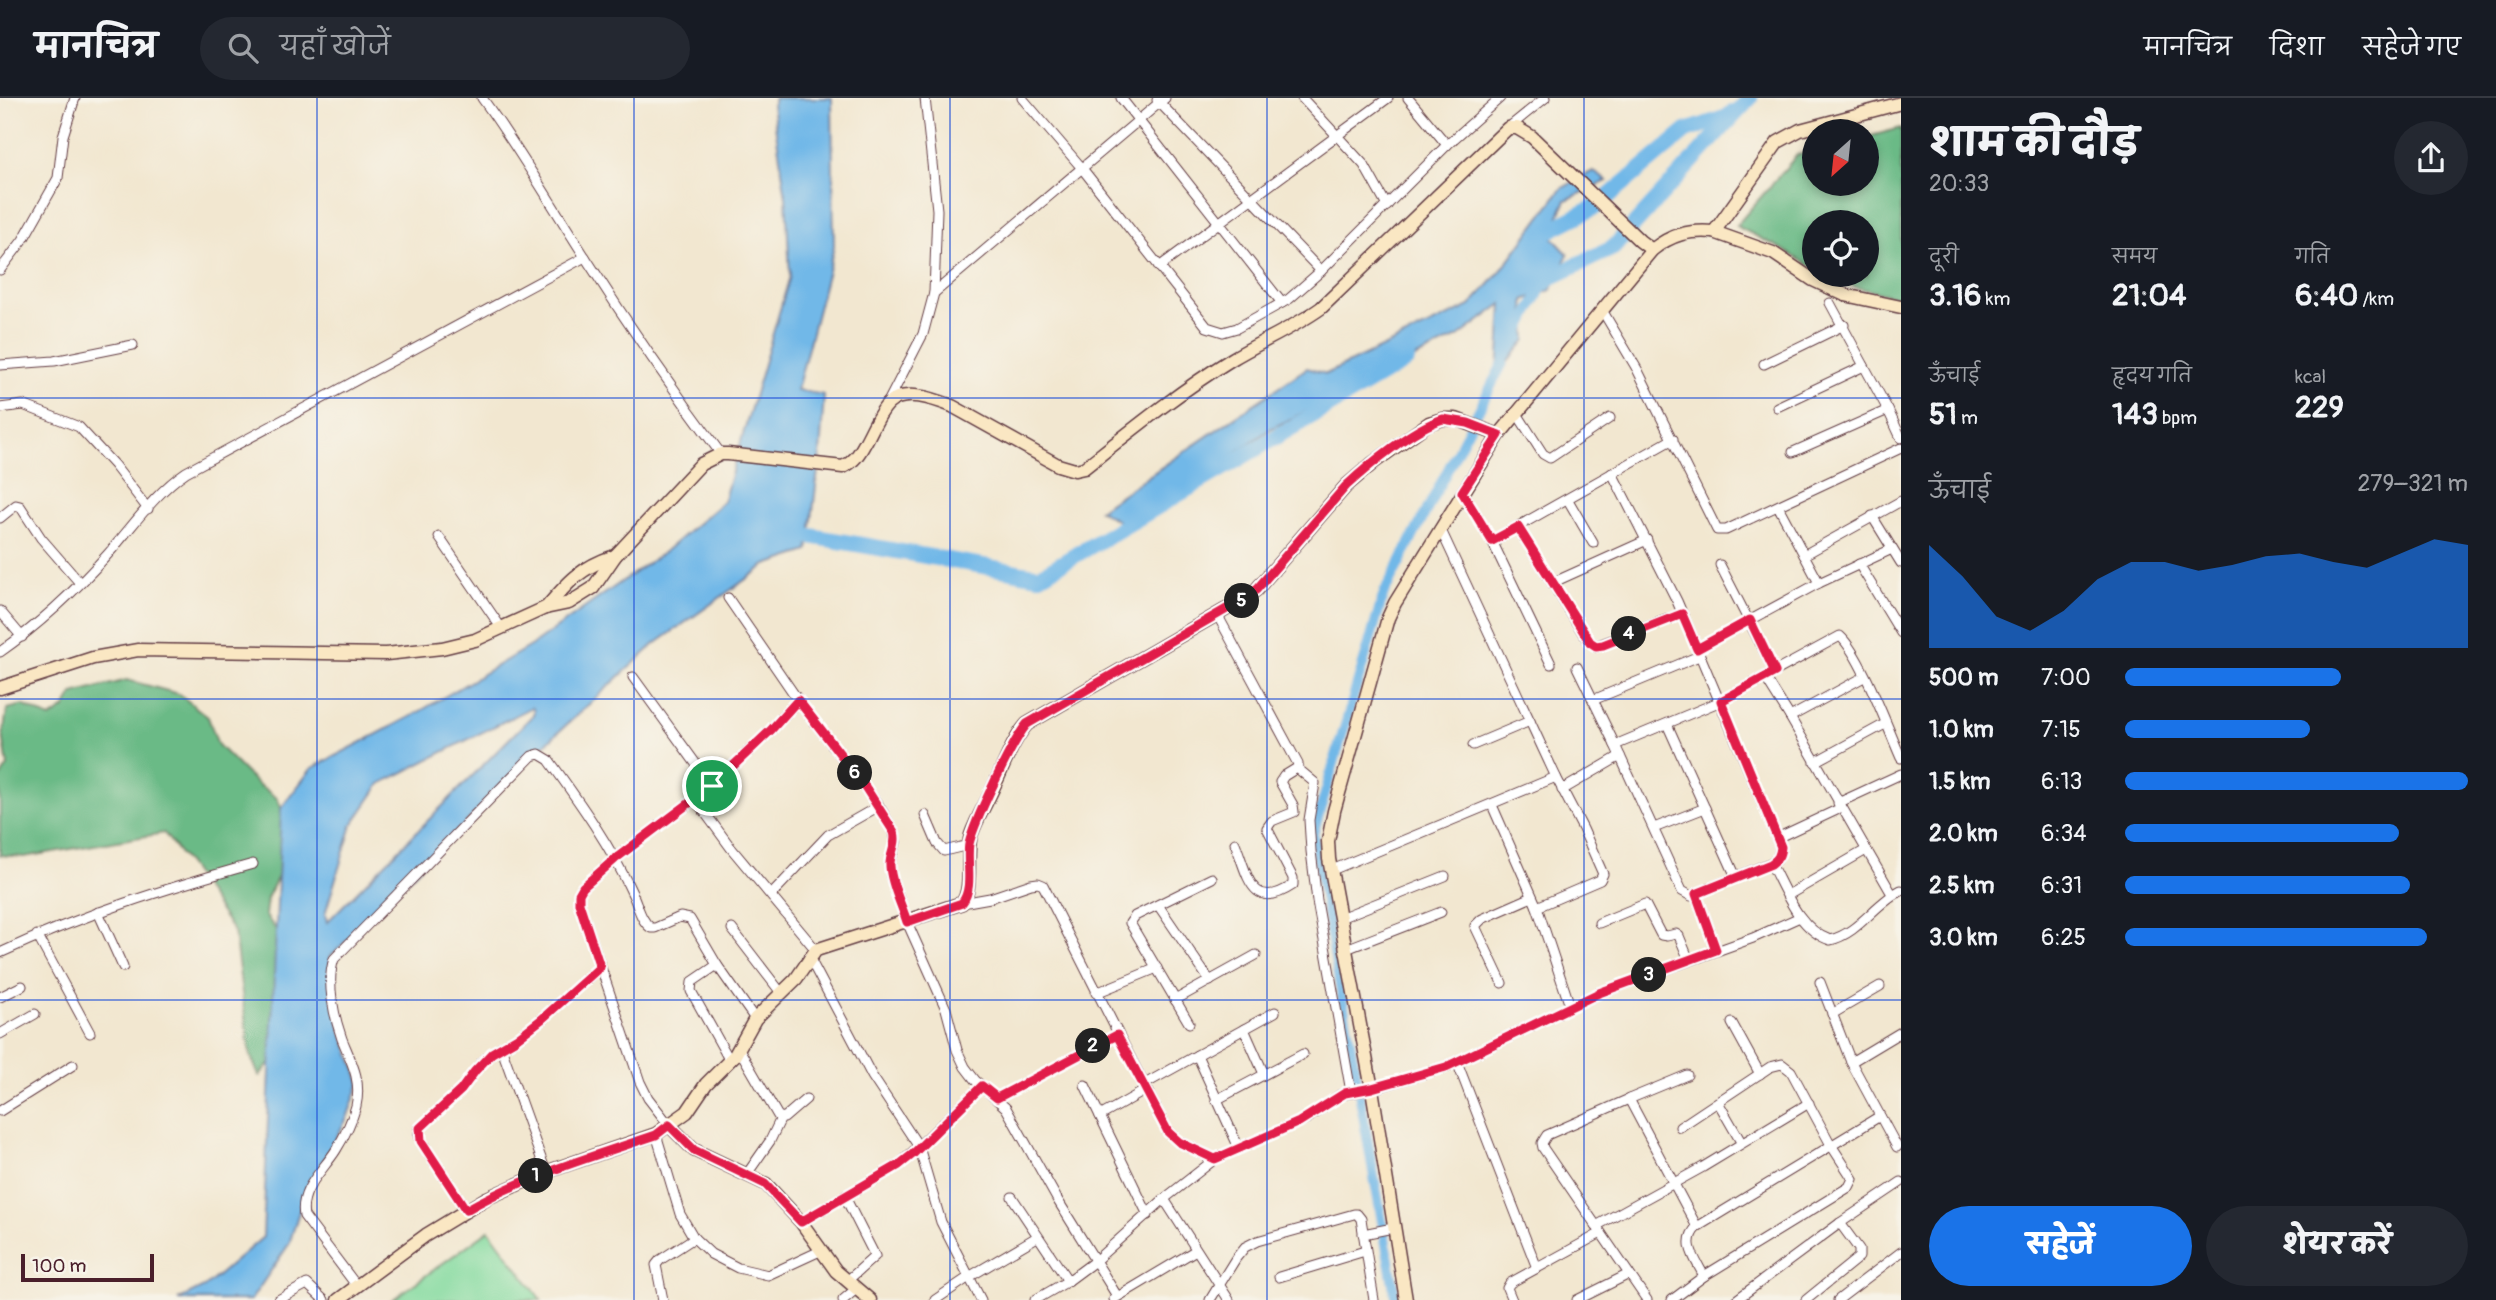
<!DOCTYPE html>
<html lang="hi">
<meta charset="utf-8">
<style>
:root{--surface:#171b24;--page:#242831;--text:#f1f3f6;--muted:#9ea1a6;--line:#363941;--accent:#1a73e8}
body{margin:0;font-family:Pangolin,"Playpen Sans Deva",sans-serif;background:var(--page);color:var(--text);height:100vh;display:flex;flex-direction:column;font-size:26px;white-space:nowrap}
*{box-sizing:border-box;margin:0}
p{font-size:23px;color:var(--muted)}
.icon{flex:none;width:38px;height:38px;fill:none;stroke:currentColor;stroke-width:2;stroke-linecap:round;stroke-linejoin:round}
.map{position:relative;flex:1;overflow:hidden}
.sheet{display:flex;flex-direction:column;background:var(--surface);width:595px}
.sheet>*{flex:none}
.needle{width:46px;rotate:207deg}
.fabs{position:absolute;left:1802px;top:21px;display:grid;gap:14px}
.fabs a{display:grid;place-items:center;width:77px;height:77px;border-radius:50%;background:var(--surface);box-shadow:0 4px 10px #0003;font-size:35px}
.scale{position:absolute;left:21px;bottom:18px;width:133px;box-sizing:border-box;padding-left:7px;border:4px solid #4a1f2b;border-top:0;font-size:19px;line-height:24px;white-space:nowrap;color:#4a1f2b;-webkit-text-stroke:5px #f7f3e8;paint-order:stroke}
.pin{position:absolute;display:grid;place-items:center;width:60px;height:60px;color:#fff;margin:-30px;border:4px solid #fff;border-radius:50%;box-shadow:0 2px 7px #0007}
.km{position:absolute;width:35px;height:35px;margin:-18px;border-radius:50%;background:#222;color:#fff;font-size:19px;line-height:35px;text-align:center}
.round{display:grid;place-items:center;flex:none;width:74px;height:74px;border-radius:37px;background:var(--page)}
.overview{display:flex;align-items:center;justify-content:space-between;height:119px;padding:0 28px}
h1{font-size:38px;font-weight:800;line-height:52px}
.stats{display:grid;grid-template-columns:repeat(3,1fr);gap:10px;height:119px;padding:7px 28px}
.stats div{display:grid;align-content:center}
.stats b{font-size:30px;font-weight:800}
.stats small{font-size:19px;font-weight:400}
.stats p{font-size:19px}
.chart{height:196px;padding:14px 28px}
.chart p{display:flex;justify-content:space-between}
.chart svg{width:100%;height:126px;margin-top:7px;fill:var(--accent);opacity:.7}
.cta{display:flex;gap:14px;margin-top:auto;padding:14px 28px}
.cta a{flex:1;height:80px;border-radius:42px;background:var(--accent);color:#fff;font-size:28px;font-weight:800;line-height:80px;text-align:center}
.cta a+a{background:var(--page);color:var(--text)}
ul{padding:0 28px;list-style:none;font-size:23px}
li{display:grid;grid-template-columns:112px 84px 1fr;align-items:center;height:52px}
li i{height:18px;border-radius:9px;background:var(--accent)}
header{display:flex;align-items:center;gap:42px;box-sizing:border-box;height:98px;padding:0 35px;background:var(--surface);border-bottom:2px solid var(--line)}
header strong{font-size:33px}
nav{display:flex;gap:38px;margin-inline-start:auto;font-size:24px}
.search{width:490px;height:63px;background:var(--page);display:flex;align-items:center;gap:18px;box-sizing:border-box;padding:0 24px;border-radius:38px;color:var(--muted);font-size:26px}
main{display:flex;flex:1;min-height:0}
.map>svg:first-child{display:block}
</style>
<header>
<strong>मानचित्र</strong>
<div class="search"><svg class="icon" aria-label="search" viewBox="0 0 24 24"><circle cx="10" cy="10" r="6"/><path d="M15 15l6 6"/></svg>यहाँ खोजें</div>
<nav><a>मानचित्र</a><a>दिशा</a><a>सहेजे गए</a></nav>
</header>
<main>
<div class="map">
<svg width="1901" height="1202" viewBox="0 0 1901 1202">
<rect width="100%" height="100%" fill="#f7f3e8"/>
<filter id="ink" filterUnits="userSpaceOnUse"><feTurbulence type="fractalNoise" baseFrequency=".0143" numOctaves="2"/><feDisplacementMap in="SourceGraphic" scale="14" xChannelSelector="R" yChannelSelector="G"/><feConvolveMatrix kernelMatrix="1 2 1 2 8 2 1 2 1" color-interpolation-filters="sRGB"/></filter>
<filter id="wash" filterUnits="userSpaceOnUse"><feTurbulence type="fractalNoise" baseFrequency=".00686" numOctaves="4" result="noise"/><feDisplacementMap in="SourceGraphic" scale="28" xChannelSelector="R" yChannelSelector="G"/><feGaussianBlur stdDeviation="1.57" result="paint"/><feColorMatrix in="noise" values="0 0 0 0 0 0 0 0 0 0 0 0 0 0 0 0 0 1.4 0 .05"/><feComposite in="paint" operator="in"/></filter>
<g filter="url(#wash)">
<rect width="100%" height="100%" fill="#f2e7d0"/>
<!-- green -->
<polygon fill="#83da9f" stroke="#667c65" stroke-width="2" points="489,1132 541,1202 392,1202"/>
<!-- forest -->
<g fill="#6aba86" stroke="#5a6c58" stroke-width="2">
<polygon points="1901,30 1901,200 1855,189 1825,177 1867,177 1867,124 1815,124 1815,171 1782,151 1736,128 1797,57 1815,53 1815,86 1867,86 1867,39"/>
<polygon points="127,582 179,596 208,619 218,647 256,685 277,700 288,725 285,765 267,800 265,817 285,843 277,958 259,978 250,956 234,834 190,769 164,735 24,759 0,757 0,680 8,668 3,638 7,611 23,607 50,620 65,610 73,596"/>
</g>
<!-- water -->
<g fill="#71b8e8" stroke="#5e6c8a" stroke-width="2" fill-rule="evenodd">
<path d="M775 0H832L834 149 797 292 824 297 820 356 808 453 766 467 655 546 540 651 330 859 340 929 360 984 347 1020 303 1101 289 1146 251 1202H178L206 1188 263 1139 281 710 312 670 412 618 535 545 668 451 723 404 790 178 786 99 772 7ZM532 609 534 612 533 617 327 824 325 816 352 727 380 686Z"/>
<polygon points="1593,73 1607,83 1566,102 1550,137 1568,156 1551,192 1524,202 1526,242 1498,276 1502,206 1458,239 1272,330 1127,428 1099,412 1307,270 1326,276 1470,208 1500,174 1561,91"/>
</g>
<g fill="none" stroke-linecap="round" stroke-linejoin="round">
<!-- canal -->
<g stroke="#71b8e8" stroke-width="10">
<polyline points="1520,233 1543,187"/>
<polyline points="1396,1202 1313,736 1384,495 1503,265"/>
</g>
<!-- river -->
<g stroke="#71b8e8" stroke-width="16">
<polyline points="1541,146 1546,134 1597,108 1686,33 1727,19 1732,15"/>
<polyline points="1541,184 1613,150 1750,0"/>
<polyline points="810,438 1040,478 1407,262"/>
</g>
</g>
</g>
<g filter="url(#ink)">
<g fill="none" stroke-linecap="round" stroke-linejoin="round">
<!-- street casing -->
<g stroke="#633d44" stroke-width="11">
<g id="street">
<path d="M482 0C520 52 552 108 587 162 629 228 674 293 721 356"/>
<polyline points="1022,0 1081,69 1200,220 1207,229 1223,234 1237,230 1289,201 1321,173 1447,47 1500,0"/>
<polyline points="1121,0 1282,205"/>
<polyline points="1302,0 1364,67 1387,108"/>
<polyline points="1408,0 1447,47"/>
<polyline points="1157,2 1321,173"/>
<polyline points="1508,30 1545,0"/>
<polyline points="1159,169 1388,0"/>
<polyline points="0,172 23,142 58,80 63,38 75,0"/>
<polyline points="934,195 1165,0"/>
<polyline points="1830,205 1888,312 1901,340"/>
<polyline points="1602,212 1637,271 1717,432 1726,432 1901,350"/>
<polyline points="1764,266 1844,227"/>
<polyline points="0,267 54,263 133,247"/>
<polyline points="887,306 923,236 934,195 937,112 925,0"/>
<polyline points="1777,309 1864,268"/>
<polyline points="0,310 23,307 79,329 114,367 148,411"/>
<polyline points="1516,314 1543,356 1550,360 1610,320"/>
<polyline points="1793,354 1888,312"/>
<polyline points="1612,375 1677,503 1781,749 1777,762 1691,798 1682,793 1615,647"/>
<polyline points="1462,394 1492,443 1673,341"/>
<polyline points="1568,402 1593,445"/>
<polyline points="1778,408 1819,485"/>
<polyline points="1872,418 1901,465"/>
<polyline points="0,420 16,407 20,408 41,440 80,485"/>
<polyline points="1518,429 1586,540 1596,548 1682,516"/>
<polyline points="1440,430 1556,679 1583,731 1603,776 1600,782 1537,809"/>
<polyline points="439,439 502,531"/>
<polyline points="1492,443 1551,566"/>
<polyline points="1804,457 1901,403"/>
<polyline points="1859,466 1901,535"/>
<polyline points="1720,467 1775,574"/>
<polyline points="1554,484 1647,442"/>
<polyline points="728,500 798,602 879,708 894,734 896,744 890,765 891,778 907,824 946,911 957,952 965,969 975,982 1006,1010 1057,1101 1117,1198"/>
<polyline points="0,513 22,539"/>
<path d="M1218 518 1298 666 1297 670 1284 678 1280 684 1293 707 1294 714 1272 723 1267 730 1293 780V787C1251 815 1248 777 1235 745"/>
<polyline points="1697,551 1819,485 1892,451"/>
<path d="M0 554C40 526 76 492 108 456 133 428 155 395 186 374L585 159"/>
<path d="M1577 569 1615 647 1721 603 1840 538C1861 557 1888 631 1901 660"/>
<polyline points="633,579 712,688"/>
<polyline points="1765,579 1790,619 1892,796"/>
<polyline points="1593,602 1699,558"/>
<polyline points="1790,619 1864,579"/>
<polyline points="1667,626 1736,779"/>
<polyline points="1473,647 1530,623"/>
<polyline points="1815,664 1885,626"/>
<polyline points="1297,670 1315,685 1309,722 1311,753 1317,803 1351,994"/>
<polyline points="1562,692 1620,658"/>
<polyline points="695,701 731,750 816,852"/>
<polyline points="1838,705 1901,676"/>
<polyline points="1492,707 1537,809 1570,908"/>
<polyline points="925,717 937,745 944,753 969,747"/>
<polyline points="1654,730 1705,710"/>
<polyline points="1777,740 1841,710"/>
<path d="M1771 766C1785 792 1799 832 1830 842 1858 836 1875 805 1901 792"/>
<polyline points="1332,772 1556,679"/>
<polyline points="1696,796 1716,851"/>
<polyline points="771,797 828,737 879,708"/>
<polyline points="1788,797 1866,752"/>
<polyline points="962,805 990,800 1031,786 1038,785 1043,787 1168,1034 1179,1044 1215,1061"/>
<polyline points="1158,807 1210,883"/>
<polyline points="98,814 123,869"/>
<polyline points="1340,820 1445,778"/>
<polyline points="1599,825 1645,806 1661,837 1667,838 1676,836 1679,838 1689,862"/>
<polyline points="732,831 782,896"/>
<polyline points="37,837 90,935"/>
<polyline points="1346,851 1441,814"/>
<path d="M0 855C81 817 167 790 253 766"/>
<polyline points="809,859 872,978 919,1049 941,1124 981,1202"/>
<polyline points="717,867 692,884 691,893 730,963"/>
<polyline points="1820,884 1851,964 1897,1049"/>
<polyline points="1502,885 1475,828 1482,821 1532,799"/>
<polyline points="1096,895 1157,870"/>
<polyline points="0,899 22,888"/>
<polyline points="1175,902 1256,857"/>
<polyline points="1832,916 1880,888"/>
<polyline points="1189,925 1130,825 1135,818 1212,780"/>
<polyline points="1732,925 1760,976"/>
<polyline points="1244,931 1264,976"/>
<polyline points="0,936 35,916"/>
<polyline points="501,949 546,1074"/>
<polyline points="739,951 778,1018 784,1020 806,1001"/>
<polyline points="1197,957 1239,1050"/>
<polyline points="1457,964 1537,1170"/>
<polyline points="1851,964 1901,934"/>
<polyline points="1085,987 1148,1117"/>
<polyline points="1143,987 1275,914"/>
<polyline points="997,1000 1117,937"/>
<polyline points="1629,1001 1687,977"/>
<polyline points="1216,1002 1303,956"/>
<polyline points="1718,1004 1741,1044"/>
<polyline points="0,1013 73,967"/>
<polyline points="1100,1018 1146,992"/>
<polyline points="669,1027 648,1000 640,984 579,805 579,796 583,789 615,761 712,688 771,632 798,602"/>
<polyline points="656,1036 680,1116 694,1140 711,1156 738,1170 768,1177 820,1153"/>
<polyline points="747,1076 770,1043 781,1020"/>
<polyline points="845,1099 875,1158 847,1183"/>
<polyline points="1012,1099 1068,1183 1095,1163 1164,1101 1215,1061 1308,1020 1340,997 1372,991 1446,969 1599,895 1753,840 1800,819"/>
<polyline points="1164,1101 1229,1202"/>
<polyline points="466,1112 421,1043 419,1036 420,1030 461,992 482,964 492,955 516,941 542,921 600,869"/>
<polyline points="801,1124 899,1067 982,988"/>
<polyline points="1596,1128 1703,1069 1809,1005"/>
<polyline points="1363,1136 1393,1130"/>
<path d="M1704 1178C1696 1162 1681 1144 1697 1129L1880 1018"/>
<polyline points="1279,1179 1365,1153"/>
<path d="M356 1187 304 1118C299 1091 323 1073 336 1052 344 1039 352 1023 356 1008 362 982 351 963 342 941 334 918 326 884 334 861L532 658 539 656 549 662C580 705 611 748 633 797 638 808 641 823 651 830H655L680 819 690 821 717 867 755 921"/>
<polyline points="1114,1201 1196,1152"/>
<polyline points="278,1202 307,1186 324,1202"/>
<polyline points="663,1202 656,1167 660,1162 694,1140"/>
<polyline points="843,1202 856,1191"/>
<polyline points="935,1202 969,1179 1037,1139"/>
<polyline points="1035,1202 1068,1183"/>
<polyline points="1210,1202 1236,1160 1245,1149 1257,1143 1354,1116 1357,1116 1361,1121 1374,1202"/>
<polyline points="1512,1202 1507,1190 1510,1185 1601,1135"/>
<polyline points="1577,1202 1629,1176"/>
<polyline points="1647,1202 1543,1050 1542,1045 1547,1037 1629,1001 1697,1129"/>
<polyline points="1672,1202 1704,1178 1849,1089 1853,1081 1831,1047 1791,973 1782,966 1770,969 1680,1029"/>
<polyline points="1736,1202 1840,1125 1901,1084"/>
<polyline points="1806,1202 1859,1159 1859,1151 1840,1125"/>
<polyline points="1838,1202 1901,1154"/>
</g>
</g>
<!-- secondary casing -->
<g stroke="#633d44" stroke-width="15">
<g id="secondary">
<polyline points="1714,134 1773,155 1813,182 1845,197 1901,209"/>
<path d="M546 510C568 484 581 469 615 458"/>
<path d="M0 590 93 560 138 552 386 556 442 550 475 542 545 510 569 505 593 490 615 458 701 366 721 356H728L843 369C854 364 859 356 865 345 872 333 878 316 888 306 904 290 934 301 952 308L1058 367 1075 372 1084 370C1132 332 1180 293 1232 261 1262 243 1293 230 1321 210L1508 30H1517L1532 39 1640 143 1652 152"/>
<polyline points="669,1027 694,1052 766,1086 801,1124 836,1173 870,1202"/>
<path d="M338 1202 426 1137 487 1100 546 1074 656 1036 687 1014 706 986 735 957 755 921 796 881 816 852 962 805C974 790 965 757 971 737 977 720 987 704 994 688 1004 668 1012 643 1027 626L1244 501 1256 492 1346 388 1373 365 1429 325 1443 321H1456L1499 337 1652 152C1672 136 1689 132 1714 134L1778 44 1800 32 1901 5"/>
<polyline points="1406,1202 1372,991 1329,761 1328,743 1334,713 1388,520 1395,505 1499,337"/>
</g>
</g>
<!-- street -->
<use href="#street" stroke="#fff" stroke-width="9"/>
<!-- secondary -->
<use href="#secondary" stroke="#fae7c3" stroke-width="12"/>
</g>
</g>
<g fill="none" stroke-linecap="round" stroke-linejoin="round" filter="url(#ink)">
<!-- route casing -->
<g stroke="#fff" stroke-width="14">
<path id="route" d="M1443 321 1468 325 1499 337 1462 394 1492 443 1518 429 1590 544 1596 548 1603 547 1682 516 1697 551 1750 522 1775 574 1721 603 1781 749C1780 758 1778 761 1771 766L1696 796 1716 852 1599 895 1446 969 1372 990 1345 995 1299 1024 1215 1061 1179 1044 1168 1034 1117 937 997 1000 982 988 913 1056 899 1067 801 1124 765 1086 694 1052 669 1027 656 1037C591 1059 525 1078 466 1112L421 1043 420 1030 461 992 475 973 492 955 516 941 542 921 600 869 579 805V796L583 789 615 761 712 688 771 632 798 602 862 684 894 734C898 747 889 756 890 768 891 787 902 807 907 824L962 805C974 790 966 764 969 746 974 724 1013 642 1027 626L1244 501 1256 492 1346 388C1370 366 1412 331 1443 321Z"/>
</g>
<!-- route -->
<use href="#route" stroke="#e11d48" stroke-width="9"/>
</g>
<!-- grid -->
<path fill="none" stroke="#1d4ed8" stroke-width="2" stroke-opacity="0.55" d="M317 0V1202M634 0V1202M950 0V1202M1267 0V1202M1584 0V1202M0 300H1901M0 601H1901M0 902H1901"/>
</svg>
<div class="fabs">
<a><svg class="needle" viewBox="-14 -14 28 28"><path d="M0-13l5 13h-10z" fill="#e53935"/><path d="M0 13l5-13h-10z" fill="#9ea1a6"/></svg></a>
<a><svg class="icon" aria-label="locate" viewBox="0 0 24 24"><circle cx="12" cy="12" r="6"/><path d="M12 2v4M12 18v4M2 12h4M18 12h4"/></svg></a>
</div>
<div class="scale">100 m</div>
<div class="pin" style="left:712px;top:688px;background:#1e9e55"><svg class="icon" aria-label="arrive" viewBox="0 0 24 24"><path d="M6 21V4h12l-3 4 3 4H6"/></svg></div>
<b class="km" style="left:536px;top:1078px">1</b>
<b class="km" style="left:1093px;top:948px">2</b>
<b class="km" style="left:1649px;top:877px">3</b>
<b class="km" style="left:1629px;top:536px">4</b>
<b class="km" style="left:1242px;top:503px">5</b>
<b class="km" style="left:855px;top:675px">6</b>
</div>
<section class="sheet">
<div class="overview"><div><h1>शाम की दौड़</h1><p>20:33</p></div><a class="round"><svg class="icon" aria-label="share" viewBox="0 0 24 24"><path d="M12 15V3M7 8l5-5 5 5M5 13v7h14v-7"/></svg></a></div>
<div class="stats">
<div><p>दूरी</p><b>3.16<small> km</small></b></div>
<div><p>समय</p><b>21:04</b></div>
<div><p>गति</p><b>6:40<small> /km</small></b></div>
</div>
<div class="stats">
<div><p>ऊँचाई</p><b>51<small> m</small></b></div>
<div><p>हृदय गति</p><b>143<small> bpm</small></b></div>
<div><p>kcal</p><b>229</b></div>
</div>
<div class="chart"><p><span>ऊँचाई</span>279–321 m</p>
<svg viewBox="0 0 160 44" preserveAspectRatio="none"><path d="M0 44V8L10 19L20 33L30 38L40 31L50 20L60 14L70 14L80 17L90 15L100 12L110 11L120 14L130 16L140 11L150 6L160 8V44z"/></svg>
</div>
<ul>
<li><b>500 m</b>7:00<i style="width:63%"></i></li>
<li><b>1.0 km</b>7:15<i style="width:54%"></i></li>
<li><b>1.5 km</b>6:13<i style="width:100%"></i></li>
<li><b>2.0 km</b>6:34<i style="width:80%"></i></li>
<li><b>2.5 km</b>6:31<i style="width:83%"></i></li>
<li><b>3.0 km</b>6:25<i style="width:88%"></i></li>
</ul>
<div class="cta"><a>सहेजें</a><a>शेयर करें</a></div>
</section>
</main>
